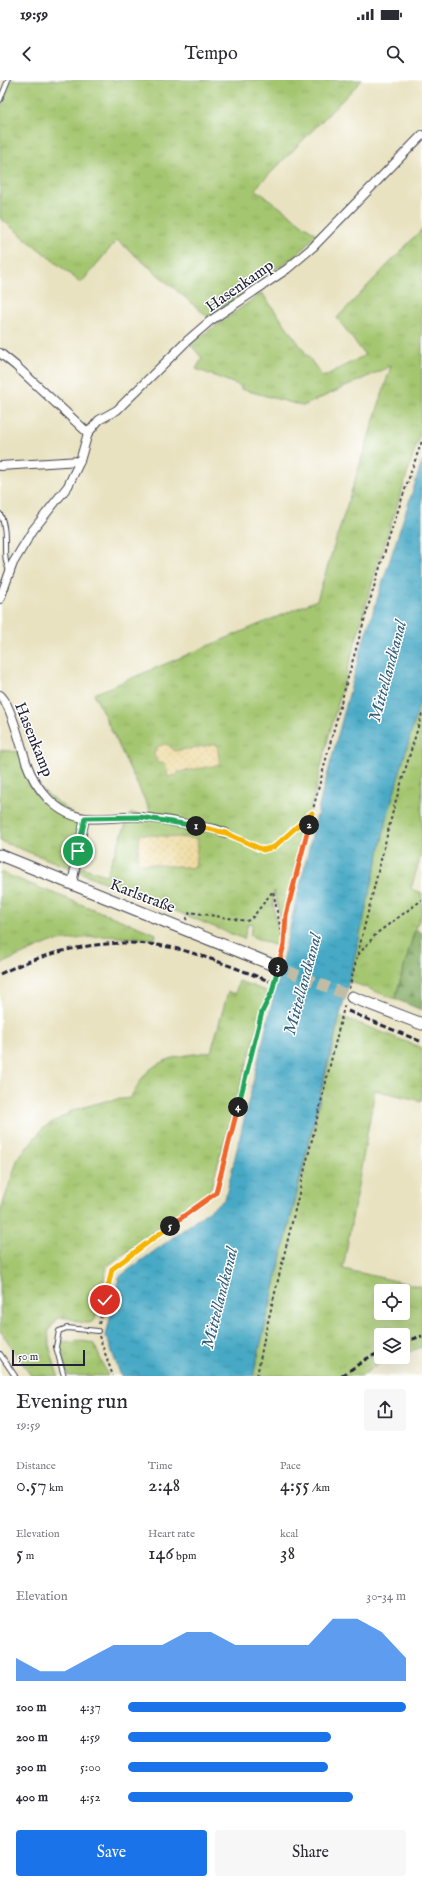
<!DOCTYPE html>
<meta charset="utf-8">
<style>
:root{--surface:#fff;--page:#f7f7f7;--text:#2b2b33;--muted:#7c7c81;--accent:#1a73e8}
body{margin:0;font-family:"IM FELL English",serif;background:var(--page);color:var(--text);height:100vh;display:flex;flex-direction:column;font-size:15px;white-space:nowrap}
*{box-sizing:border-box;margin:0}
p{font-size:13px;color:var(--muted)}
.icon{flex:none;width:22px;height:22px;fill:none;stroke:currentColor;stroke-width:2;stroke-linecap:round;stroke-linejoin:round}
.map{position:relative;height:1296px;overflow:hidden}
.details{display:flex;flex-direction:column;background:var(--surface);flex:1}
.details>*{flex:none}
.controls{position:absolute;left:374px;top:1204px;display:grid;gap:8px}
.controls a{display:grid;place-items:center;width:36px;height:36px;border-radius:4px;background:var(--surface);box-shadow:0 4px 16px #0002;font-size:20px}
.scale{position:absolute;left:12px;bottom:10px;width:73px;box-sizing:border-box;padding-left:4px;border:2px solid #22223b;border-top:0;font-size:11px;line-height:14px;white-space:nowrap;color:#22223b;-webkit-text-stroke:3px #fff;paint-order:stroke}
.pin{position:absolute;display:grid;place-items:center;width:34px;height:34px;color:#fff;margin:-17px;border:2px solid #fff;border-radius:50%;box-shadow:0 1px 4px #0007}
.km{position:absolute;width:20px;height:20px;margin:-10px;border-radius:50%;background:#222;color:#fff;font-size:11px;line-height:20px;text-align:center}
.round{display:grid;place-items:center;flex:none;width:42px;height:42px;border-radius:4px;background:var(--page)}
.headline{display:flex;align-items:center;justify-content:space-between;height:68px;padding:0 16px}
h1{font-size:22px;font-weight:600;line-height:30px}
.metrics{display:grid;grid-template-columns:repeat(3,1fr);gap:6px;height:68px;padding:4px 16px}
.metrics div{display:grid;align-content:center}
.metrics b{font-size:20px;font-weight:600}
.metrics small{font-size:11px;font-weight:400}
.metrics p{font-size:11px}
.chart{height:112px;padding:8px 16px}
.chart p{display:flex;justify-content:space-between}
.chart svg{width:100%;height:72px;margin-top:4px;fill:var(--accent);opacity:.7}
.primary-button{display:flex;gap:8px;margin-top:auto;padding:8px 16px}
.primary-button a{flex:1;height:46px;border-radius:4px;background:var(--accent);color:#fff;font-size:16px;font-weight:600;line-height:46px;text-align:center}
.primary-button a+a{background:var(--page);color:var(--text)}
ul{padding:0 16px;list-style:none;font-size:13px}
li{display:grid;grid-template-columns:64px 48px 1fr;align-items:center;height:30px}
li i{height:10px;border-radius:5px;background:var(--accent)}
.status{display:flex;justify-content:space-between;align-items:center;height:28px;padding:0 20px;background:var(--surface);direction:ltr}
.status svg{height:11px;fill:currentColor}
header{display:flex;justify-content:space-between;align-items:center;height:52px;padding:0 16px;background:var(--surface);font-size:18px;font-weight:600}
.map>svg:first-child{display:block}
</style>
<div class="status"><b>19:59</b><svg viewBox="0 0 49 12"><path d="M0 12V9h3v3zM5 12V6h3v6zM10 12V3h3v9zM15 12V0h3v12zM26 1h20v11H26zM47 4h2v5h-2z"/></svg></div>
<header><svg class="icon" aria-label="back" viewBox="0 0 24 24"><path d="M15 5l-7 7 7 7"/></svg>Tempo<svg class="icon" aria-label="search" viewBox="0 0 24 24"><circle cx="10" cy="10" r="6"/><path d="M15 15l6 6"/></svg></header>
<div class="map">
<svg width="422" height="1296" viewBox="0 0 422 1296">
<defs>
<pattern id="grass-tufts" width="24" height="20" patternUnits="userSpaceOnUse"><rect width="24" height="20" fill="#a4c670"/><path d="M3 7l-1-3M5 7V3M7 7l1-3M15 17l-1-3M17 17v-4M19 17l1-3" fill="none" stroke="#8daa62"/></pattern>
<pattern id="forest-firs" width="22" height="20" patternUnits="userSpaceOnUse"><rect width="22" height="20" fill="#83ab62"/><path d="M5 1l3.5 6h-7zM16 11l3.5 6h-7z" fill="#6b8b52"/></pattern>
<pattern id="sand-dots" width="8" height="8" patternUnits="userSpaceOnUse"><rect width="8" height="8" fill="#eeda9e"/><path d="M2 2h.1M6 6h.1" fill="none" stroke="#ccbb89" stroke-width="1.8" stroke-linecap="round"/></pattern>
<pattern id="water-ripples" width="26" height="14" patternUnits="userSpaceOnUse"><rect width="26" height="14" fill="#46a9c5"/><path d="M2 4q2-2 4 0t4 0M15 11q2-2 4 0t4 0" fill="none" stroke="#3a89a1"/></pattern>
</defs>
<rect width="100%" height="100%" fill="#fff"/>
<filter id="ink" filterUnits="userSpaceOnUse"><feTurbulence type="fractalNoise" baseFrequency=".025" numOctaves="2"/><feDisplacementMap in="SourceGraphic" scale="8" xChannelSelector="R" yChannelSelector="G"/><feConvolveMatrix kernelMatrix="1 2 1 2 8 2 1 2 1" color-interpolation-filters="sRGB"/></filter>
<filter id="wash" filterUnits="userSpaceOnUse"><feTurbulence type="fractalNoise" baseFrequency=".012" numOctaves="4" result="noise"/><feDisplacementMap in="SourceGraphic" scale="16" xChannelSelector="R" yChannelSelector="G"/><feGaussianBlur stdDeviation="0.9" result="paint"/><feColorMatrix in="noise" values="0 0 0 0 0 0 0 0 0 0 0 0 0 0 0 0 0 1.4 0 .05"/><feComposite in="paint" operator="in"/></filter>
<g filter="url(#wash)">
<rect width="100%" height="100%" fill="#e8e2c0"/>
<!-- grass -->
<g fill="url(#grass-tufts)" stroke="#637456" fill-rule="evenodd">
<polygon points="11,0 362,0 255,109 316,154 299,173 208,237 117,160 81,203 0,138 0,27"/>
<path d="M422 149V348L374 497 329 655 282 846 274 811C270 828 281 848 279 867L250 856 253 844 248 843 244 859 77 791V786L106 795 130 734 152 735 94 614 317 520 391 286 303 326 241 309V306L196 289 202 278 190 264 262 213 323 297 365 275 337 238Z"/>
<polygon points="422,615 422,771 411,809 422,813 422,833 415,849 395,919 349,901 389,730"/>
<polygon points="0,670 19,672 31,701 79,739 70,788 0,761"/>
<polygon points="0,792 156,854 155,859 100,856 51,862 0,884"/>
<path d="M239 901 268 912 210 1111 107 1186 95 1240C83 1249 72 1235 58 1238L48 1251 50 1269 58 1296H31L2 1253 0 1252V1133L18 1078 43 1048 74 1030 105 1021 130 1018C134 1012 138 1004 143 997 159 976 187 975 211 972L228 912 235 914Z"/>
<path d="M340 936 422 968V1021L375 1010 343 1189 422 1207V1267L403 1274V1255H381V1277H395L373 1287 362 1296H253ZM381 1211H403V1233H381Z"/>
<path d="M60 1261C72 1263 84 1259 94 1264L108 1296H68L58 1266Z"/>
</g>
<!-- forest -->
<polygon fill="url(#forest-firs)" stroke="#52664e" points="415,849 422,853 422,930 395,919"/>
<!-- sand -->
<g fill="url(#sand-dots)" stroke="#887e6c">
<polygon points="163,664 168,665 175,671 217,664 220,685 178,692 178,695 168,697 166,684 158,683 154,675 156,668"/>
<polygon points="140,754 198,759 195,788 137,783"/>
</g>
<!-- water -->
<polygon fill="url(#water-ripples)" stroke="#346680" points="422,382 422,615 389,730 352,889 324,997 253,1296 121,1296 106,1256 119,1197 225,1119 322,714 363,562"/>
</g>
<g filter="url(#ink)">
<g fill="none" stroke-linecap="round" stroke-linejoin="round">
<!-- secondary-tunnel -->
<polyline stroke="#c0bca5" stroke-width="11" stroke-dasharray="11 5.5" stroke-linecap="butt" points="273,885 352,917"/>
<!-- lane casing -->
<g stroke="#403f4f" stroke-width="6">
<g id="lane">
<polyline points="0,20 8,0"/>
<path d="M0 434C10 453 0 478 10 491"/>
<polyline points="0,1274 15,1296"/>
<polyline points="64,1296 56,1267 59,1251 67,1248 98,1251"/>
</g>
</g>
<!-- street casing -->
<g stroke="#403f4f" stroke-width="10">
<g id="street">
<polyline points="0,273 16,286 88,353"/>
<polyline points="0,386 80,381"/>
<polyline points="0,519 13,483 33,450 68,406 80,381 88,353 99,340 117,330 188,260 210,241 287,189 313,167 422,55"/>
<path d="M0 615C10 622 22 669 26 682 35 708 56 735 85 738 103 740 122 736 140 737 165 739 190 745 215 749L226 753"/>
<polyline points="72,804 85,738"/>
</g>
</g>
<!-- secondary casing -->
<g stroke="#403f4f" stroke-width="13">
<g id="secondary">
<polyline points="0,775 273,885"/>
<polyline points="352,917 422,944"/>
</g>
</g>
<!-- path -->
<g stroke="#403f4f" stroke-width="2" stroke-dasharray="3 3" stroke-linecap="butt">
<polyline points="234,756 263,770 274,767 311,734"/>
<polyline points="186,840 190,832 247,841 252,838 273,811 283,861"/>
<polyline points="358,875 377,853 422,820"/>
<path d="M280 879 284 865 286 835C327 675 366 516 422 361"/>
<polyline points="349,909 394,727 422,634"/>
<polyline points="99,1244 112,1189 216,1113 263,932 272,912 276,893"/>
<polyline points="99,1256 113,1296"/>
<polyline points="257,1296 265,1254 345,923"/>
</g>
<!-- lane -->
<use href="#lane" stroke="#fff" stroke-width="4"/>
<!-- street -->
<use href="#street" stroke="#fff" stroke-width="8"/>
<!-- secondary -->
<use href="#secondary" stroke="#fff" stroke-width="11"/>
<!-- rail -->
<g stroke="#22223b" stroke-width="3" stroke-dasharray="6 3" stroke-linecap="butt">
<path d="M0 894C56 866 128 853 189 872 216 880 243 891 269 901"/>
<polyline points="348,931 422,962"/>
<polyline points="403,1262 422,1256"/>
<polyline points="342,1296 366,1279 381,1272"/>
</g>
</g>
</g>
<g fill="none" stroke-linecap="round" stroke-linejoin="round" filter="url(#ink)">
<!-- split-1 casing -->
<g stroke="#fff" stroke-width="8">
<polyline id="split-1" points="78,771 85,738 140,737 196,746"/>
</g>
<!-- split-2 casing -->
<g stroke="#fff" stroke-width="8">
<polyline id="split-2" points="196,746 226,753 263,770 274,767 312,733 309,745"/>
</g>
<!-- split-3 casing -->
<g stroke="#fff" stroke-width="8">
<polyline id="split-3" points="278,887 284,865 286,835 309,745"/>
</g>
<!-- split-4 casing -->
<g stroke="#fff" stroke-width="8">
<polyline id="split-4" points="238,1027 262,932 272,912 278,887"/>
</g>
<!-- split-5 casing -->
<g stroke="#fff" stroke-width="8">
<polyline id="split-5" points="170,1146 216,1113 238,1027"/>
</g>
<!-- split-6 casing -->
<g stroke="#fff" stroke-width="8">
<polyline id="split-6" points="105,1220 112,1189 170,1146"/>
</g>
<!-- split-1 -->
<use href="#split-1" stroke="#22a559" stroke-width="5"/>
<!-- split-2 -->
<use href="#split-2" stroke="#f5b400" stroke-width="5"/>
<!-- split-3 -->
<use href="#split-3" stroke="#f0652b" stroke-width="5"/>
<!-- split-4 -->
<use href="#split-4" stroke="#22a559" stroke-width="5"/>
<!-- split-5 -->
<use href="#split-5" stroke="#f0652b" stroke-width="5"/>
<!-- split-6 -->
<use href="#split-6" stroke="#f5b400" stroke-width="5"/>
</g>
<g text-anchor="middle" stroke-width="3" stroke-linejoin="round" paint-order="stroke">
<!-- street labels -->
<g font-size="16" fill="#22223b" stroke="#fff">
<text transform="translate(239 205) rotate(-35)" y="6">Hasenkamp</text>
<text transform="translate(35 659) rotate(68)" y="6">Hasenkamp</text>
<text transform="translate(143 815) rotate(21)" y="6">Karlstraße</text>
</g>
<!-- water labels -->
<g font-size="17" font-style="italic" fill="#325f79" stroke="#fff">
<text transform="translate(387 591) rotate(-75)" y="6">Mittellandkanal</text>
<text transform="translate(302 904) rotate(-75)" y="6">Mittellandkanal</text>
<text transform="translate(219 1218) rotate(-76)" y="6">Mittellandkanal</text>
</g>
</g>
</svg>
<div class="controls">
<a><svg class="icon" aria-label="locate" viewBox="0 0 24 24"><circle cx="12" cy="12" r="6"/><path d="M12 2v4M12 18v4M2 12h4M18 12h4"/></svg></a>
<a><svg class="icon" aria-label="layers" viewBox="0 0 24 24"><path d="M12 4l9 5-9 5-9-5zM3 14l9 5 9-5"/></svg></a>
</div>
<div class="scale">50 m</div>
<div class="pin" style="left:78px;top:771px;background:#1e9e55"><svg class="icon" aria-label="arrive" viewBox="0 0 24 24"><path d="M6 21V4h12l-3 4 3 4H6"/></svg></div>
<div class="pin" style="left:105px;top:1220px;background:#d93025"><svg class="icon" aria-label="check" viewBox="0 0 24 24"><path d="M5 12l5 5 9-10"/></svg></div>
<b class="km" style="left:196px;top:746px">1</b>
<b class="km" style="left:309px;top:745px">2</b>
<b class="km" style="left:278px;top:887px">3</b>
<b class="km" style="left:238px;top:1027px">4</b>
<b class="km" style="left:170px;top:1146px">5</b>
</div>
<section class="details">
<div class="headline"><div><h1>Evening run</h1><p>19:59</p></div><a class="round"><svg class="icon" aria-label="share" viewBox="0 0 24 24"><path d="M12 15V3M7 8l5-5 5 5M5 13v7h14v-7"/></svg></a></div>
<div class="metrics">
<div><p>Distance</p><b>0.57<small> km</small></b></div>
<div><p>Time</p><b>2:48</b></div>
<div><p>Pace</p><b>4:55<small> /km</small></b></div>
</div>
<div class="metrics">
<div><p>Elevation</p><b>5<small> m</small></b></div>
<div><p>Heart rate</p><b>146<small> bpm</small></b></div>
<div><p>kcal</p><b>38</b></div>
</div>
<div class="chart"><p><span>Elevation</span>30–34 m</p>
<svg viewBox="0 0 160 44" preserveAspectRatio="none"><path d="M0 44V30L10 38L20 38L30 30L40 22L50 22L60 22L70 14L80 14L90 22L100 22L110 22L120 22L130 6L140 6L150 14L160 30V44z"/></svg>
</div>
<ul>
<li><b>100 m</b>4:37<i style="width:100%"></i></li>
<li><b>200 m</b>4:59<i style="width:73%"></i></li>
<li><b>300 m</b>5:00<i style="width:72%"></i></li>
<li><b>400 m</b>4:52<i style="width:81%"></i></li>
</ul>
<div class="primary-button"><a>Save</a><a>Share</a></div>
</section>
